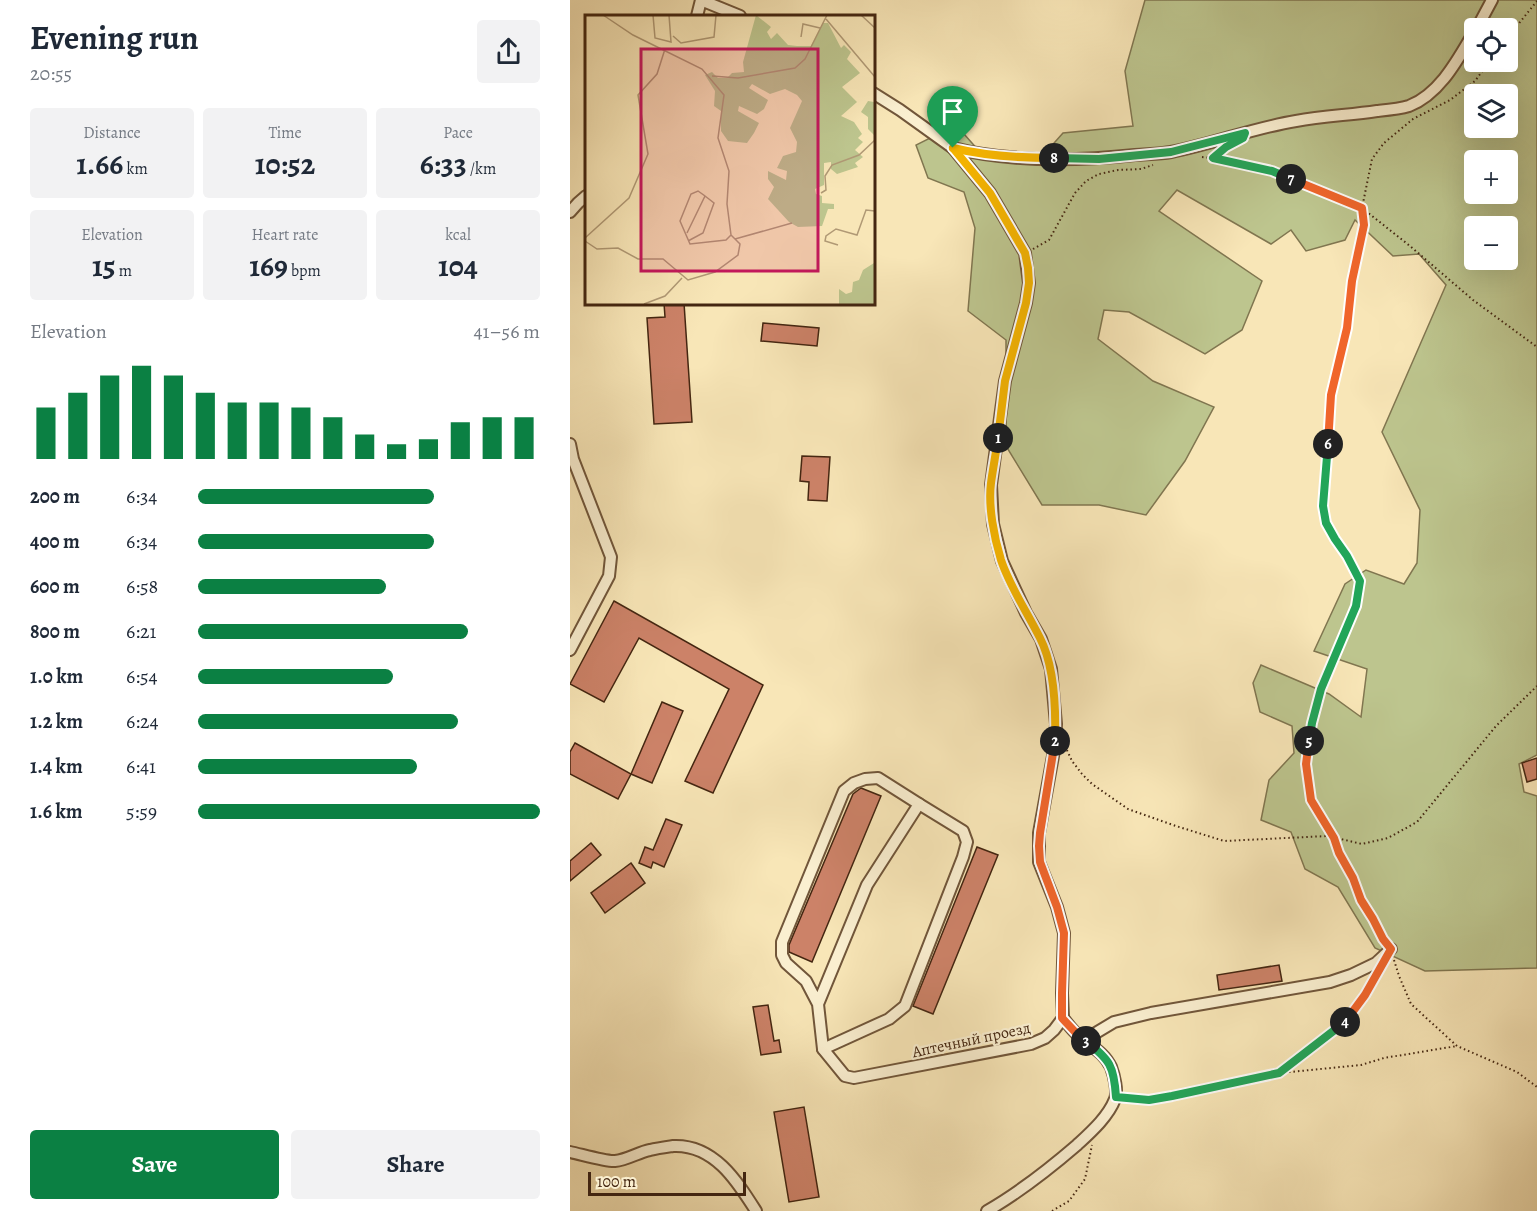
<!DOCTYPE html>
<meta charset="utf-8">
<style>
:root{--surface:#fff;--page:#f2f2f3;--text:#1f2937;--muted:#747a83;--accent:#0b8043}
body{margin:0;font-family:Alegreya,serif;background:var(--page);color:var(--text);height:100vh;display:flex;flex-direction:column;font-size:22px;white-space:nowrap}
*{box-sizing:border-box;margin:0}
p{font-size:20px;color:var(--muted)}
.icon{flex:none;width:33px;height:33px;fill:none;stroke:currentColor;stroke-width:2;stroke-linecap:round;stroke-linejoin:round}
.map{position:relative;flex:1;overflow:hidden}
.drawer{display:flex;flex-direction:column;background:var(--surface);width:570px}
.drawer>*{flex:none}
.tools{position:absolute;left:894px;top:18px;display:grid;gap:12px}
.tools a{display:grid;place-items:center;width:54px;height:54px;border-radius:6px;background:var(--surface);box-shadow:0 6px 24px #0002;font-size:30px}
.scale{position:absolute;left:18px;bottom:15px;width:158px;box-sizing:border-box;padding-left:6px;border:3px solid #442611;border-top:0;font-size:16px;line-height:21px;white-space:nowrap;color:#442611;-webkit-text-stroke:4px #faefd0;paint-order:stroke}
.pin{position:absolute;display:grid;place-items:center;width:51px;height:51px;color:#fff;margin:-62px -26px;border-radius:50% 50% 50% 0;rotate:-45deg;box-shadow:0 0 6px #0007}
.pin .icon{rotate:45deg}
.km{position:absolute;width:30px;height:30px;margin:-15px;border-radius:50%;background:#222;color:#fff;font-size:16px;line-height:30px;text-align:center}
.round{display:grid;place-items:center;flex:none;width:63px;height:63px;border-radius:6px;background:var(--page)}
.summary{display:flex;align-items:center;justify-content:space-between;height:102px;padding:0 30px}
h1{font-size:33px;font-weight:700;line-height:45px}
.metrics{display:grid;grid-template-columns:repeat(3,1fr);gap:9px;height:102px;padding:6px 30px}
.metrics div{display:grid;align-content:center;border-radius:6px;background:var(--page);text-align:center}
.metrics b{font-size:30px;font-weight:700}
.metrics small{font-size:16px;font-weight:400}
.metrics p{font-size:16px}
.chart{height:168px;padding:12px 30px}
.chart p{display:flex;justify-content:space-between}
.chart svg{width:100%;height:108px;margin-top:6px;stroke:var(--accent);stroke-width:6}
.cta{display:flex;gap:12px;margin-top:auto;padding:12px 30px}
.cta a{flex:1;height:69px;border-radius:6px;background:var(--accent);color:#fff;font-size:24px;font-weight:700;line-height:69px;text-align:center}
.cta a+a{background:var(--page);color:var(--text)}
ul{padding:0 30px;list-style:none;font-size:20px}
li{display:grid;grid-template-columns:96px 72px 1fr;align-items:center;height:45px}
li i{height:15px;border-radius:8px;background:var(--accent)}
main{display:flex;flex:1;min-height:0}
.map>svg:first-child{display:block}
</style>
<main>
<section class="drawer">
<div class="summary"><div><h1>Evening run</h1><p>20:55</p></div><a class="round"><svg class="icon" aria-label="share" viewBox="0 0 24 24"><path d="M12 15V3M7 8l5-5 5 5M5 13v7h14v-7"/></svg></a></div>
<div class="metrics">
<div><p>Distance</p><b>1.66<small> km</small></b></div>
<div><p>Time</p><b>10:52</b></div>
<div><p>Pace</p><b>6:33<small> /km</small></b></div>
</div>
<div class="metrics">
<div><p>Elevation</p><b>15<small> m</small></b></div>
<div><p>Heart rate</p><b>169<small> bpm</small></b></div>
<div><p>kcal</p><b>104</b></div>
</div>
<div class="chart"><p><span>Elevation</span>41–56 m</p>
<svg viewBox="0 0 160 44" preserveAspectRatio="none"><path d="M5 44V23M15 44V17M25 44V10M35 44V6M45 44V10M55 44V17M65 44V21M75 44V21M85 44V23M95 44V27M105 44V34M115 44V38M125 44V36M135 44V29M145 44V27M155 44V27"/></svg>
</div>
<ul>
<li><b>200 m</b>6:34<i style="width:69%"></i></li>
<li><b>400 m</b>6:34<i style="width:69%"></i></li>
<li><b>600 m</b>6:58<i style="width:55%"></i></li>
<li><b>800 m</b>6:21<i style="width:79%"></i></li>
<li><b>1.0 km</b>6:54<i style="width:57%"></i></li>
<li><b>1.2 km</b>6:24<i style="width:76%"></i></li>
<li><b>1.4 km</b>6:41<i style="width:64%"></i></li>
<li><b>1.6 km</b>5:59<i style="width:100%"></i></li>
</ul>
<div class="cta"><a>Save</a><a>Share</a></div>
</section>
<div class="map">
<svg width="967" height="1211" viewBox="0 0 967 1211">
<rect width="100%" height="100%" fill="#f8e6b7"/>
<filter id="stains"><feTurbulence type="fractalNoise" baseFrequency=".00333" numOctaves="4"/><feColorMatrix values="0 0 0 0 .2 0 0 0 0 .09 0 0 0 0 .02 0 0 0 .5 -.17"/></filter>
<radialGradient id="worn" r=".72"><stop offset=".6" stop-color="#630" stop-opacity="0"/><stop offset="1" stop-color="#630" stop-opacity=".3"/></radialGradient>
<!-- green -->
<path fill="#bdc58e" stroke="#807650" stroke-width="1.5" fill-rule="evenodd" d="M575 0H967V755L949 764 954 792 967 796V968L855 971 805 948 768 887 735 869 721 832 691 820 699 780 724 753 722 726 690 712 683 683 691 665 759 694 791 717 797 669 744 651 775 584 796 570 834 584 847 563 850 510 812 432 876 285 849 254 823 256 785 220 775 240 736 251 721 230 701 244 607 190 589 211 692 281 672 330 635 354 559 312 534 310 528 339 583 381 644 407 615 461 576 515 529 505H472L436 446V340L398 311 405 228 394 192 358 178 346 145 386 125 417 160H469L493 133 563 126 555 71ZM904 28H938V62H904ZM904 94H938V128H904ZM904 160H938V194H904ZM904 226H938V260H904Z"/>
<!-- building -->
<g fill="#cc8268" stroke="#442611" stroke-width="1.5">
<polygon points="94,303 114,303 122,422 84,424 77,318 95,317"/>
<polygon points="193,323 249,328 247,346 191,341"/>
<polygon points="232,456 260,457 257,501 238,500 239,482 230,481"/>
<polygon points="44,601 193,685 143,793 115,781 159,689 69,638 34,702 0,684"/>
<polygon points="92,702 113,711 82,783 61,774"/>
<polygon points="5,743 61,774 48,799 0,774 0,752"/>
<polygon points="967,758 967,779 957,782 952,763"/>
<polygon points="291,788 311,796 242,962 219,952 219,945 283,794"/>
<polygon points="96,819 112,825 94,867 83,862 81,868 69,863 75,847 83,850"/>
<polygon points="21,843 31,855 0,881 0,861"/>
<polygon points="407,847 428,855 363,1014 343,1006"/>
<polygon points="61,863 75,883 35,913 21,893"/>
<polygon points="709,965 712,981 649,990 647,975"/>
<polygon points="198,1005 204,1041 209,1040 211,1052 191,1055 183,1007"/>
<polygon points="234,1107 249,1197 219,1202 204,1112"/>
</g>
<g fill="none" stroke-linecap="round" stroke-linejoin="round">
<!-- minor casing -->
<g stroke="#71563a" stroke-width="14">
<g id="minor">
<polyline points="131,0 170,16"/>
<polyline points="127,16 131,0"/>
<polyline points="907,28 922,0"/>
<path d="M383 148C440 162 507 161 565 155 577 154 590 154 601 152 643 144 683 128 726 121 753 116 780 115 807 111 817 110 829 109 839 106 870 94 888 59 904 32"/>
<polyline points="0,212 8,203 16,196"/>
<polyline points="0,444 3,459 41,557 39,576 0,650"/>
<polyline points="248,1004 297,885 349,804 308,778 295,779 284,783 274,791 212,942 212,955 216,963 236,981 248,1004 253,1049 275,1076 284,1078 461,1044 475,1038 484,1030 493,1018 492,993 494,933 487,907 469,862 469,833 485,745 486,724 481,669 471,639 456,613 432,561 423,524 421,485 435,381 456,303 459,283 455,253 420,193 383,148 330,110 303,93"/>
<polyline points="514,1040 544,1022 581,1013 760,982 781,975 806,963 821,949"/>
<polyline points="253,1049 319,1019 335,1006 393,857 397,842 393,831 349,804"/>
<path d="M0 1152C10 1154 37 1162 45 1161 57 1160 69 1152 80 1150 88 1148 96 1147 103 1146 144 1144 167 1181 186 1211"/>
<path d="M417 1211C450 1192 478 1170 507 1145 521 1132 538 1117 545 1099 548 1091 544 1075 541 1067 534 1052 520 1046 508 1035 502 1030 498 1024 493 1018"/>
</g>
</g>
<!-- path -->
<g stroke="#442611" stroke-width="2" stroke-dasharray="1.5 3" stroke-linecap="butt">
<polyline points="938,37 967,1"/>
<polyline points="632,157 643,158 651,151"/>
<polyline points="643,158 702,171 792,208 840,246 903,300 967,347"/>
<polyline points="463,249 479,240 505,193 516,181 529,174 548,170 571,169 583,165"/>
<polyline points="495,746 502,761 512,774 522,784 558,809 606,826 654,841 758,836 792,844 818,838 847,822 926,726 967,686"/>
<polyline points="815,942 791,900 783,878 769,853 764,838 741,800 736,764 742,723 751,689 786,606 790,581 777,556 765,539 756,523 753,506 761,395 777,328 782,281 794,225 792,208 802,159 814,143 843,119 880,100 905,81 919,62"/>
<polyline points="824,960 829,976 841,1004 887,1046 947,1072 967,1087"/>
<polyline points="710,1073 791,1065 814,1058 887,1046"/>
<polyline points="554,1098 579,1099 602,1096 709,1073 775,1021 795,995 807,975"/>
<polyline points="482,1211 499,1201 515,1179 522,1145"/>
</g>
<!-- minor -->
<use href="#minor" stroke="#faefd0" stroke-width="10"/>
</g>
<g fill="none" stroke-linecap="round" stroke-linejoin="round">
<!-- split-1 casing -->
<g stroke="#fff" stroke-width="12">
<polyline id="split-1" points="383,148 420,193 455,253 458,268 459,283 456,303 435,381 428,438"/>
</g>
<!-- split-2 casing -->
<g stroke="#fff" stroke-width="12">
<path id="split-2" d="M428 438C426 453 423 468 421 483 418 506 424 537 431 560 440 587 457 612 470 638 485 667 486 708 485 741"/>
</g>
<!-- split-3 casing -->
<g stroke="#fff" stroke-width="12">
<polyline id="split-3" points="485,741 470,833 469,846 470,862 487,907 494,933 492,993 492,1018 507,1034 516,1041"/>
</g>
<!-- split-4 casing -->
<g stroke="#fff" stroke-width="12">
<path id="split-4" d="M516 1041C540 1060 544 1066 546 1097L579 1100 602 1096 709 1073 775 1022"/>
</g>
<!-- split-5 casing -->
<g stroke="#fff" stroke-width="12">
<polyline id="split-5" points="739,741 736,764 741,800 764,838 769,853 783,878 791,900 803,919 813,939 821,949 795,995 775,1022"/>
</g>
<!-- split-6 casing -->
<g stroke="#fff" stroke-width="12">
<polyline id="split-6" points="739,741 742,723 751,689 786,606 790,581 777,556 765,539 756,523 753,506 758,444"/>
</g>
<!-- split-7 casing -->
<g stroke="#fff" stroke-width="12">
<polyline id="split-7" points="721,179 792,208 794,225 782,281 777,328 761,395 758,444"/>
</g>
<!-- split-8 casing -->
<g stroke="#fff" stroke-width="12">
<polyline id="split-8" points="484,158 529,159 601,152 675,133 673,138 656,147 643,158 702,171 721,179"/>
</g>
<!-- split-9 casing -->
<g stroke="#fff" stroke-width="12">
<path id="split-9" d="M383 148C416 156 450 158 484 158"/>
</g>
<!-- split-1 -->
<use href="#split-1" stroke="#f5b400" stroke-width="8"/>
<!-- split-2 -->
<use href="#split-2" stroke="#f5b400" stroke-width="8"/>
<!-- split-3 -->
<use href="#split-3" stroke="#f0652b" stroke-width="8"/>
<!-- split-4 -->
<use href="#split-4" stroke="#22a559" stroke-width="8"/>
<!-- split-5 -->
<use href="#split-5" stroke="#f0652b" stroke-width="8"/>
<!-- split-6 -->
<use href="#split-6" stroke="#22a559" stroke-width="8"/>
<!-- split-7 -->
<use href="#split-7" stroke="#f0652b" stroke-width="8"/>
<!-- split-8 -->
<use href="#split-8" stroke="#22a559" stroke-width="8"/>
<!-- split-9 -->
<use href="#split-9" stroke="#f5b400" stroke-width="8"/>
</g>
<g text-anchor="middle" stroke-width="4.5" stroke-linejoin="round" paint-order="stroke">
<!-- street labels -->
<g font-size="16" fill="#442611" stroke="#faefd0">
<text transform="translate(401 1039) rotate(-12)" y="6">Аптечный проезд</text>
</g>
</g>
<!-- overview -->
<g transform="translate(15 15)">
<rect width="290" height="290" fill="#f8e6b7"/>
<path d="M171 0 186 12 182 17 186 24 192 18 203 30 212 31H226L238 8H243L256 33 259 30 266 37 262 44 275 58 257 72 272 87 256 101 269 107 277 119 273 123 278 127 270 135 278 142 270 148 273 152 252 159 246 154V147L239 148V170L230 174 231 179 237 181V188L249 189V194H243L237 211 213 212 204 207 183 184 189 172 183 164V156L201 165 202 156 192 153 198 141 211 137 212 127 205 113 217 86 212 80 200 74 185 79 167 69 164 73 183 85 179 94 172 99 154 91 153 96 174 108 169 118 162 128 143 126 136 116V96L129 91 130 76 120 60 127 57 133 63H142L147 58 159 57 158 47ZM283 86 289 87V120L283 114V102L276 97ZM289 248V289H254V274L261 279 267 277 268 267 274 265 278 255Z" fill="#bdc58e"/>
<path fill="none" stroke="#b09975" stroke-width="1.5" d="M18 0 48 20 117 54 139 80 133 123 144 156 142 189 146 220 141 225 105 229 95 206 106 179 113 176 120 181 102 218M68 0 70 23 86 27 84 0M276 0 290 13M241 4 290 62M88 21 96 28 129 22 131 0M216 22 218 9 235 13M127 61 153 63 210 53 220 44 242 0M236 178 241 175 240 161 247 150 274 140 290 125M0 223 44 183 63 139 53 80 72 59 80 34M150 224 207 208M0 226 12 234 33 233 53 244H78L103 265 130 257 153 240 155 229 146 220M103 226 118 218 129 188 120 181M253 230 240 226 241 221 251 214 272 220 281 195 290 196M59 289 80 281 97 263"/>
<path fill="#c2185b" fill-opacity="0.15" stroke="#c2185b" stroke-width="3" d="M56 34H233V256H56Z"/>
<rect width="290" height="290" fill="none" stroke="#442611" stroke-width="3"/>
</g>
<rect width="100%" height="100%" filter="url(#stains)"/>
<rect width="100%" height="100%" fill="url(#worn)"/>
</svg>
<div class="tools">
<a><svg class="icon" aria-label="locate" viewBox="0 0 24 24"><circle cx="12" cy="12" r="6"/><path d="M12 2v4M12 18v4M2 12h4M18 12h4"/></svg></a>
<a><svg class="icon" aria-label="layers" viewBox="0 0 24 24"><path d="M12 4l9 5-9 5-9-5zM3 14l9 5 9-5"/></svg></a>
<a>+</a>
<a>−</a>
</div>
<div class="scale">100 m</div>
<div class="pin" style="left:383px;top:148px;background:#1e9e55"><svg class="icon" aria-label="arrive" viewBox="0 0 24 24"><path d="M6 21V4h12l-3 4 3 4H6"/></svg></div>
<b class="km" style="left:428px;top:438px">1</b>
<b class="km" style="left:485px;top:741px">2</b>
<b class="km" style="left:516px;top:1041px">3</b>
<b class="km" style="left:775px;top:1022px">4</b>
<b class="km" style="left:739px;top:741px">5</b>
<b class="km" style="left:758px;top:444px">6</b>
<b class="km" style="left:721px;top:179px">7</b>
<b class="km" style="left:484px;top:158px">8</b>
</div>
</main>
